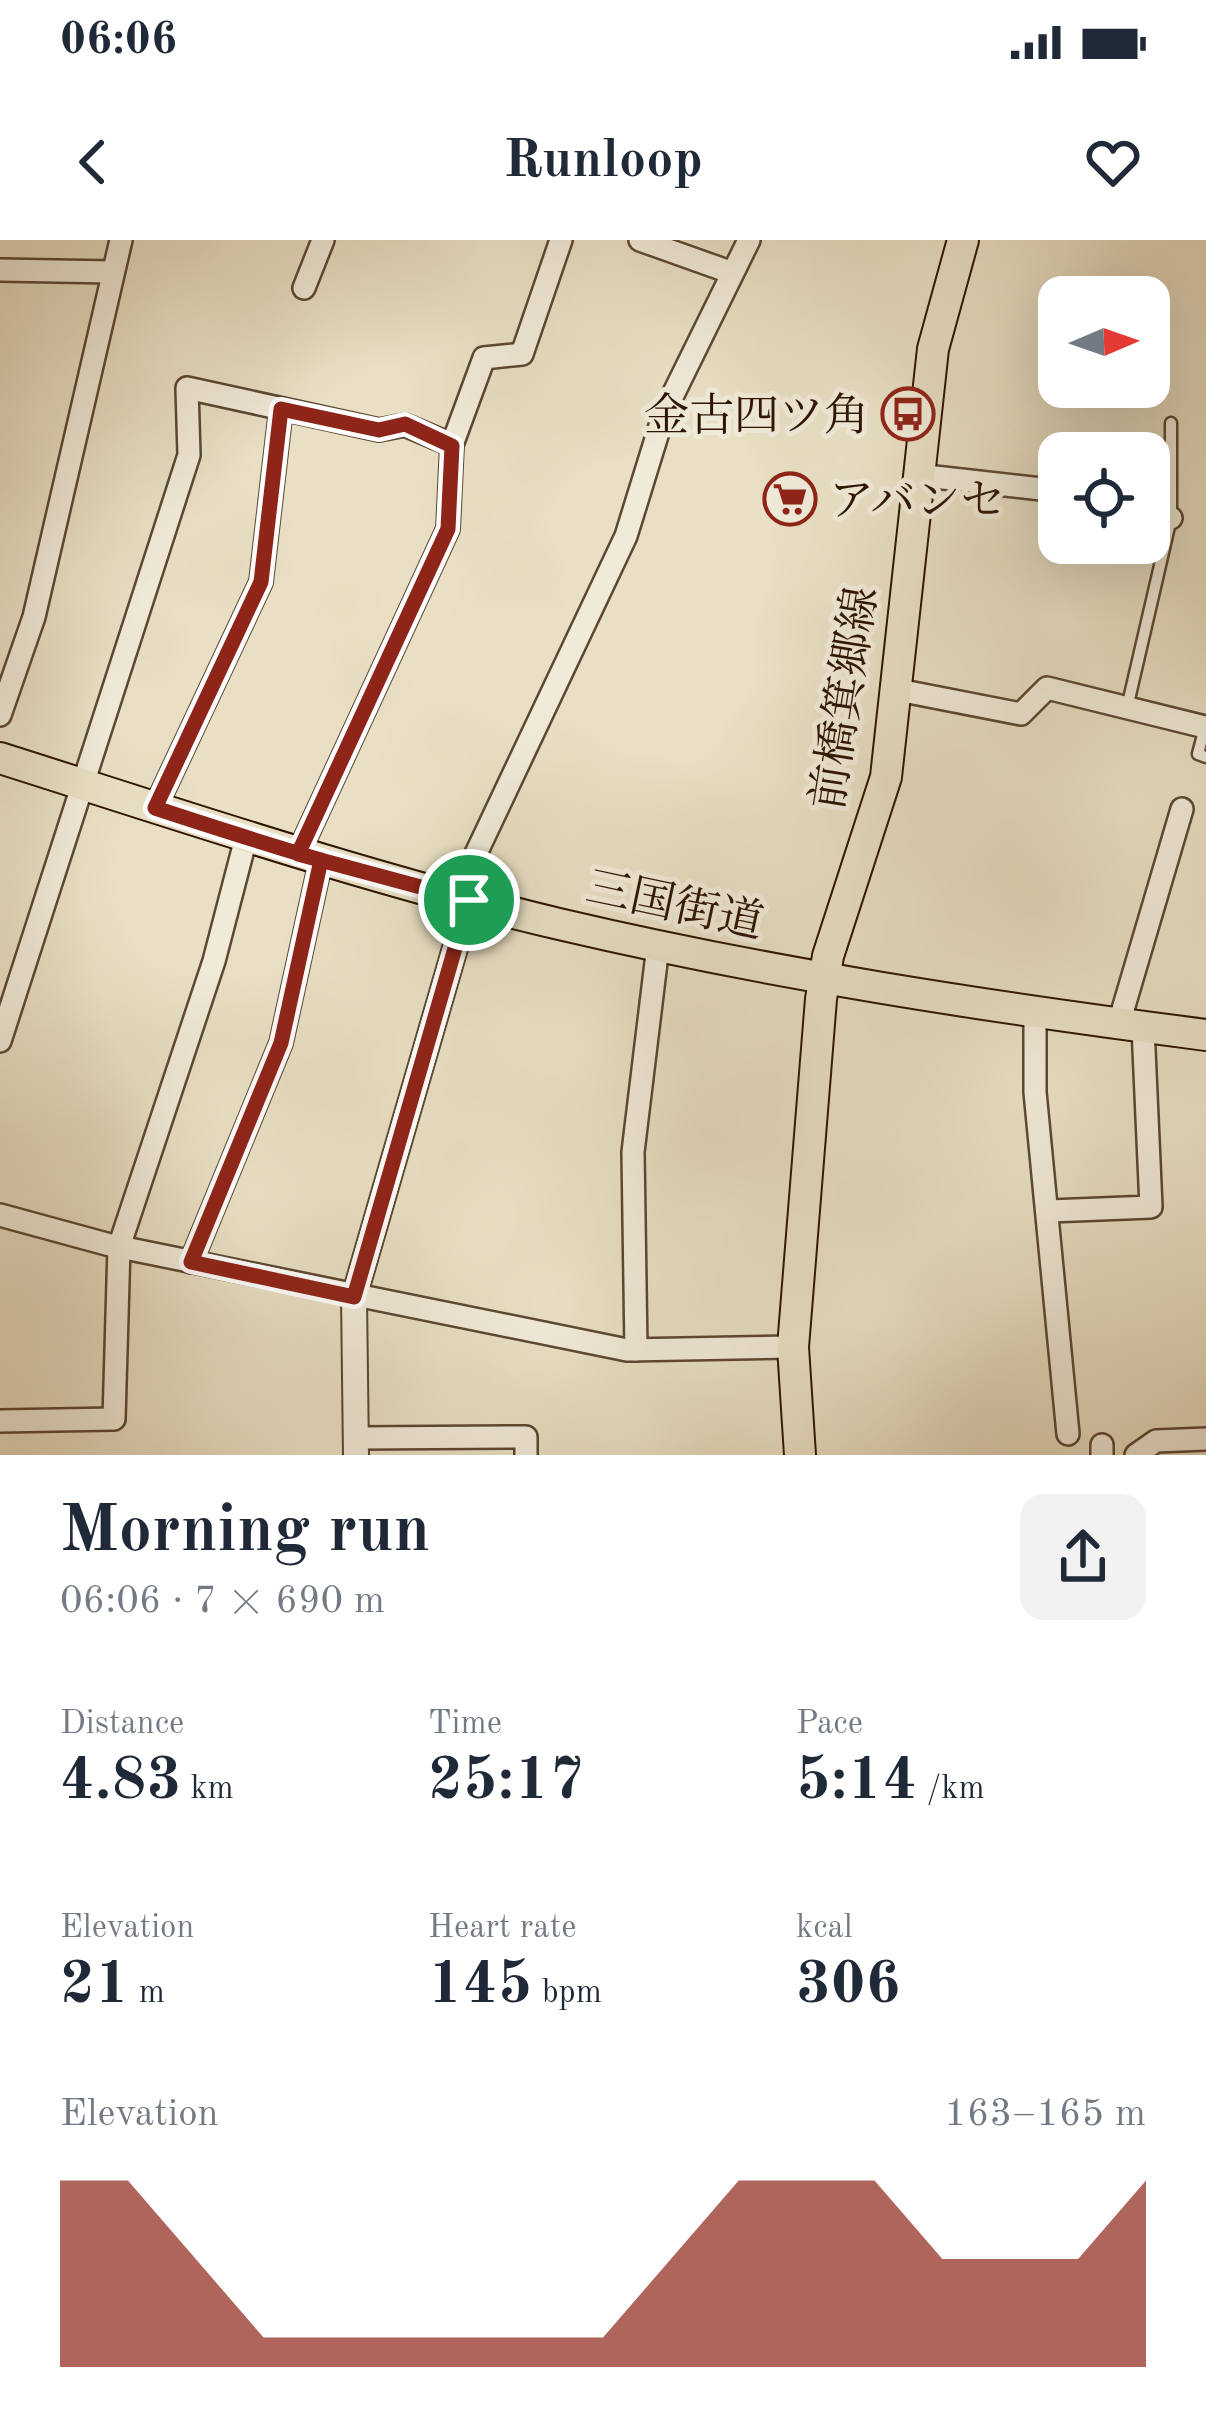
<!DOCTYPE html>
<meta charset="utf-8">
<style>
:root{--surface:#fff;--page:#f2f2f3;--text:#1f2937;--muted:#747a83;--accent:#8f2418}
body{margin:0;font-family:"Old Standard TT","Noto Serif JP",serif;background:var(--page);color:var(--text);height:100vh;display:flex;flex-direction:column;font-size:45px;white-space:nowrap}
*{box-sizing:border-box;margin:0}
p{font-size:39px;color:var(--muted)}
.icon{flex:none;width:66px;height:66px;fill:none;stroke:currentColor;stroke-width:2;stroke-linecap:round;stroke-linejoin:round}
.map{position:relative;height:1215px;overflow:hidden}
.drawer{display:flex;flex-direction:column;background:var(--surface);flex:1}
.drawer>*{flex:none}
.needle{width:78px;rotate:88deg}
.controls{position:absolute;left:1038px;top:36px;display:grid;gap:24px}
.controls a{display:grid;place-items:center;width:132px;height:132px;border-radius:24px;background:var(--surface);box-shadow:0 12px 48px #0002;font-size:60px}
.pin{position:absolute;display:grid;place-items:center;width:102px;height:102px;color:#fff;margin:-51px;border:6px solid #fff;border-radius:50%;box-shadow:0 3px 12px #0007}
.round{display:grid;place-items:center;flex:none;width:126px;height:126px;border-radius:24px;background:var(--page)}
.overview{display:flex;align-items:center;justify-content:space-between;height:204px;padding:0 60px}
h1{font-size:66px;font-weight:600;line-height:90px}
.metrics{display:grid;grid-template-columns:repeat(3,1fr);gap:18px;height:204px;padding:12px 60px}
.metrics div{display:grid;align-content:center}
.metrics b{font-size:60px;font-weight:600}
.metrics small{font-size:33px;font-weight:400}
.metrics p{font-size:33px}
.chart{height:336px;padding:24px 60px}
.chart p{display:flex;justify-content:space-between}
.chart svg{width:100%;height:216px;margin-top:12px;fill:var(--accent);opacity:.7}
.status{display:flex;justify-content:space-between;align-items:center;height:84px;padding:0 60px;background:var(--surface);direction:ltr}
.status svg{height:33px;fill:currentColor}
header{display:flex;justify-content:space-between;align-items:center;height:156px;padding:0 60px;background:var(--surface);font-size:54px;font-weight:600}
.map>svg:first-child{display:block}
</style>
<div class="status"><b>06:06</b><svg viewBox="0 0 49 12"><path d="M0 12V9h3v3zM5 12V6h3v6zM10 12V3h3v9zM15 12V0h3v12zM26 1h20v11H26zM47 4h2v5h-2z"/></svg></div>
<header><svg class="icon" aria-label="back" viewBox="0 0 24 24"><path d="M15 5l-7 7 7 7"/></svg>Runloop<svg class="icon" aria-label="heart" viewBox="0 0 24 24"><path d="M12 20l-8-8c-3-5 5-10 8-4 3-6 11-1 8 4z"/></svg></header>
<div class="map">
<svg width="1206" height="1215" viewBox="0 0 1206 1215">
<rect width="100%" height="100%" fill="#e8dfc4"/>
<filter id="stains"><feTurbulence type="fractalNoise" baseFrequency=".00167" numOctaves="4"/><feColorMatrix values="0 0 0 0 .2 0 0 0 0 .09 0 0 0 0 .02 0 0 0 .5 -.17"/></filter>
<radialGradient id="worn" r=".72"><stop offset=".6" stop-color="#630" stop-opacity="0"/><stop offset="1" stop-color="#630" stop-opacity=".3"/></radialGradient>
<g fill="none" stroke-linecap="round" stroke-linejoin="round">
<!-- service casing -->
<g stroke="#5c4731" stroke-width="15">
<g id="service">
<polyline points="1127,468 1171,278 1171,183"/>
<polyline points="1205,487 1198,514 1206,517"/>
</g>
</g>
<!-- minor casing -->
<g stroke="#5c4731" stroke-width="26">
<g id="minor">
<polyline points="640,0 730,32"/>
<polyline points="0,30 113,32"/>
<polyline points="304,48 323,0"/>
<polyline points="917,235 1059,251"/>
<polyline points="1149,277 1171,278"/>
<polyline points="898,450 1021,474 1047,448 1205,487"/>
<polyline points="0,475 34,377 121,0"/>
<polyline points="155,568 261,342 281,169"/>
<polyline points="298,614 448,289 452,205 484,118 522,114 561,0"/>
<polyline points="469,660 464,639 626,296 664,173 749,0"/>
<polyline points="1035,770 1035,852 1068,1194"/>
<polyline points="1119,783 1182,569"/>
<polyline points="0,801 189,215 187,148 379,190 405,185 452,205"/>
<polyline points="1050,971 1151,967 1143,787"/>
<polyline points="0,975 110,1005 627,1110 793,1107"/>
<polyline points="191,1022 281,803 321,620"/>
<polyline points="636,1110 633,912 658,706"/>
<polyline points="0,1181 114,1179 119,1007 214,721 246,598"/>
<polyline points="356,1198 526,1197 526,1215"/>
<polyline points="1102,1215 1102,1205"/>
<polyline points="1136,1215 1156,1201 1206,1199"/>
</g>
</g>
<!-- tertiary casing -->
<g stroke="#5c4731" stroke-width="28">
<polyline id="tertiary" points="356,1215 354,1057 469,660"/>
</g>
<!-- primary casing -->
<g stroke="#2e1400" stroke-width="34">
<g id="primary">
<path d="M0 518C186 577 370 639 559 684 772 734 989 767 1206 795"/>
<polyline points="800,1215 793,1107 821,759 828,716 886,537 933,109 963,0"/>
</g>
</g>
<!-- service -->
<use href="#service" stroke="#f0ead9" stroke-width="10"/>
<!-- minor -->
<use href="#minor" stroke="#f0ead9" stroke-width="21"/>
<!-- tertiary -->
<use href="#tertiary" stroke="#f0ead9" stroke-width="24"/>
<!-- primary -->
<use href="#primary" stroke="#e8dfc4" stroke-width="30"/>
</g>
<g fill="none" stroke-linecap="round" stroke-linejoin="round">
<!-- route casing -->
<g stroke="#fff" stroke-width="24">
<path id="route" d="M469 660 298 614 448 289 452 206 405 184 379 190 281 169 261 342 155 568C210 586 265 604 321 620L281 803 191 1022 354 1057 469 660"/>
</g>
<!-- route -->
<use href="#route" stroke="#8f2418" stroke-width="15"/>
</g>
<!-- icons -->
<defs>
<g id="bus-ring" transform="scale(2.7)"><circle r="9.5" fill="#f0ead9" stroke="#8f2418" stroke-width="1.5"/><path d="M-5-6H5V4H4V6H2V4H-2V6H-4V4H-5ZM-3.5-4V0h7V-4ZM-3.5 1.2v1.5H-2V1.2ZM2 1.2v1.5H3.5V1.2Z" fill="#8f2418"/></g>
<g id="supermarket-ring" transform="scale(2.7)"><circle r="9.5" fill="#f0ead9" stroke="#8f2418" stroke-width="1.5"/><path d="M-6-5.5h2.5l.6 2H6L4.5 2H-2.5L-4.4-4H-6ZM-1.5 3.2a1.3 1.3 0 1 0 .1 0ZM3 3.2a1.3 1.3 0 1 0 .1 0Z" fill="#8f2418"/></g>
</defs>
<g fill-rule="evenodd">
<use href="#bus-ring" x="908" y="174"/>
<use href="#supermarket-ring" x="790" y="259"/>
</g>
<g text-anchor="middle" stroke-width="10" stroke-linejoin="round" paint-order="stroke">
<!-- poi labels -->
<g font-size="45" fill="#2e1400" stroke="#f0ead9" text-anchor="end">
<text x="869" y="190">金古四ツ角</text>
<text x="829" y="275" text-anchor="start">アバンセ</text>
</g>
<!-- street labels -->
<g font-size="45" fill="#2e1400" stroke="#f0ead9">
<text transform="translate(843 458) rotate(-81)" y="16">前橋箕郷線</text>
<text transform="translate(675 663) rotate(12)" y="16">三国街道</text>
</g>
</g>
<rect width="100%" height="100%" filter="url(#stains)"/>
<rect width="100%" height="100%" fill="url(#worn)"/>
</svg>
<div class="controls">
<a><svg class="needle" viewBox="-14 -14 28 28"><path d="M0-13l5 13h-10z" fill="#e53935"/><path d="M0 13l5-13h-10z" fill="#747a83"/></svg></a>
<a><svg class="icon" aria-label="locate" viewBox="0 0 24 24"><circle cx="12" cy="12" r="6"/><path d="M12 2v4M12 18v4M2 12h4M18 12h4"/></svg></a>
</div>
<div class="pin" style="left:469px;top:660px;background:#1e9e55"><svg class="icon" aria-label="arrive" viewBox="0 0 24 24"><path d="M6 21V4h12l-3 4 3 4H6"/></svg></div>
</div>
<section class="drawer">
<div class="overview"><div><h1>Morning run</h1><p>06:06 · 7 × 690 m</p></div><a class="round"><svg class="icon" aria-label="share" viewBox="0 0 24 24"><path d="M12 15V3M7 8l5-5 5 5M5 13v7h14v-7"/></svg></a></div>
<div class="metrics">
<div><p>Distance</p><b>4.83<small> km</small></b></div>
<div><p>Time</p><b>25:17</b></div>
<div><p>Pace</p><b>5:14<small> /km</small></b></div>
</div>
<div class="metrics">
<div><p>Elevation</p><b>21<small> m</small></b></div>
<div><p>Heart rate</p><b>145<small> bpm</small></b></div>
<div><p>kcal</p><b>306</b></div>
</div>
<div class="chart"><p><span>Elevation</span>163–165 m</p>
<svg viewBox="0 0 160 44" preserveAspectRatio="none"><path d="M0 44V6L10 6L20 22L30 38L40 38L50 38L60 38L70 38L80 38L90 22L100 6L110 6L120 6L130 22L140 22L150 22L160 6V44z"/></svg>
</div>
</section>
